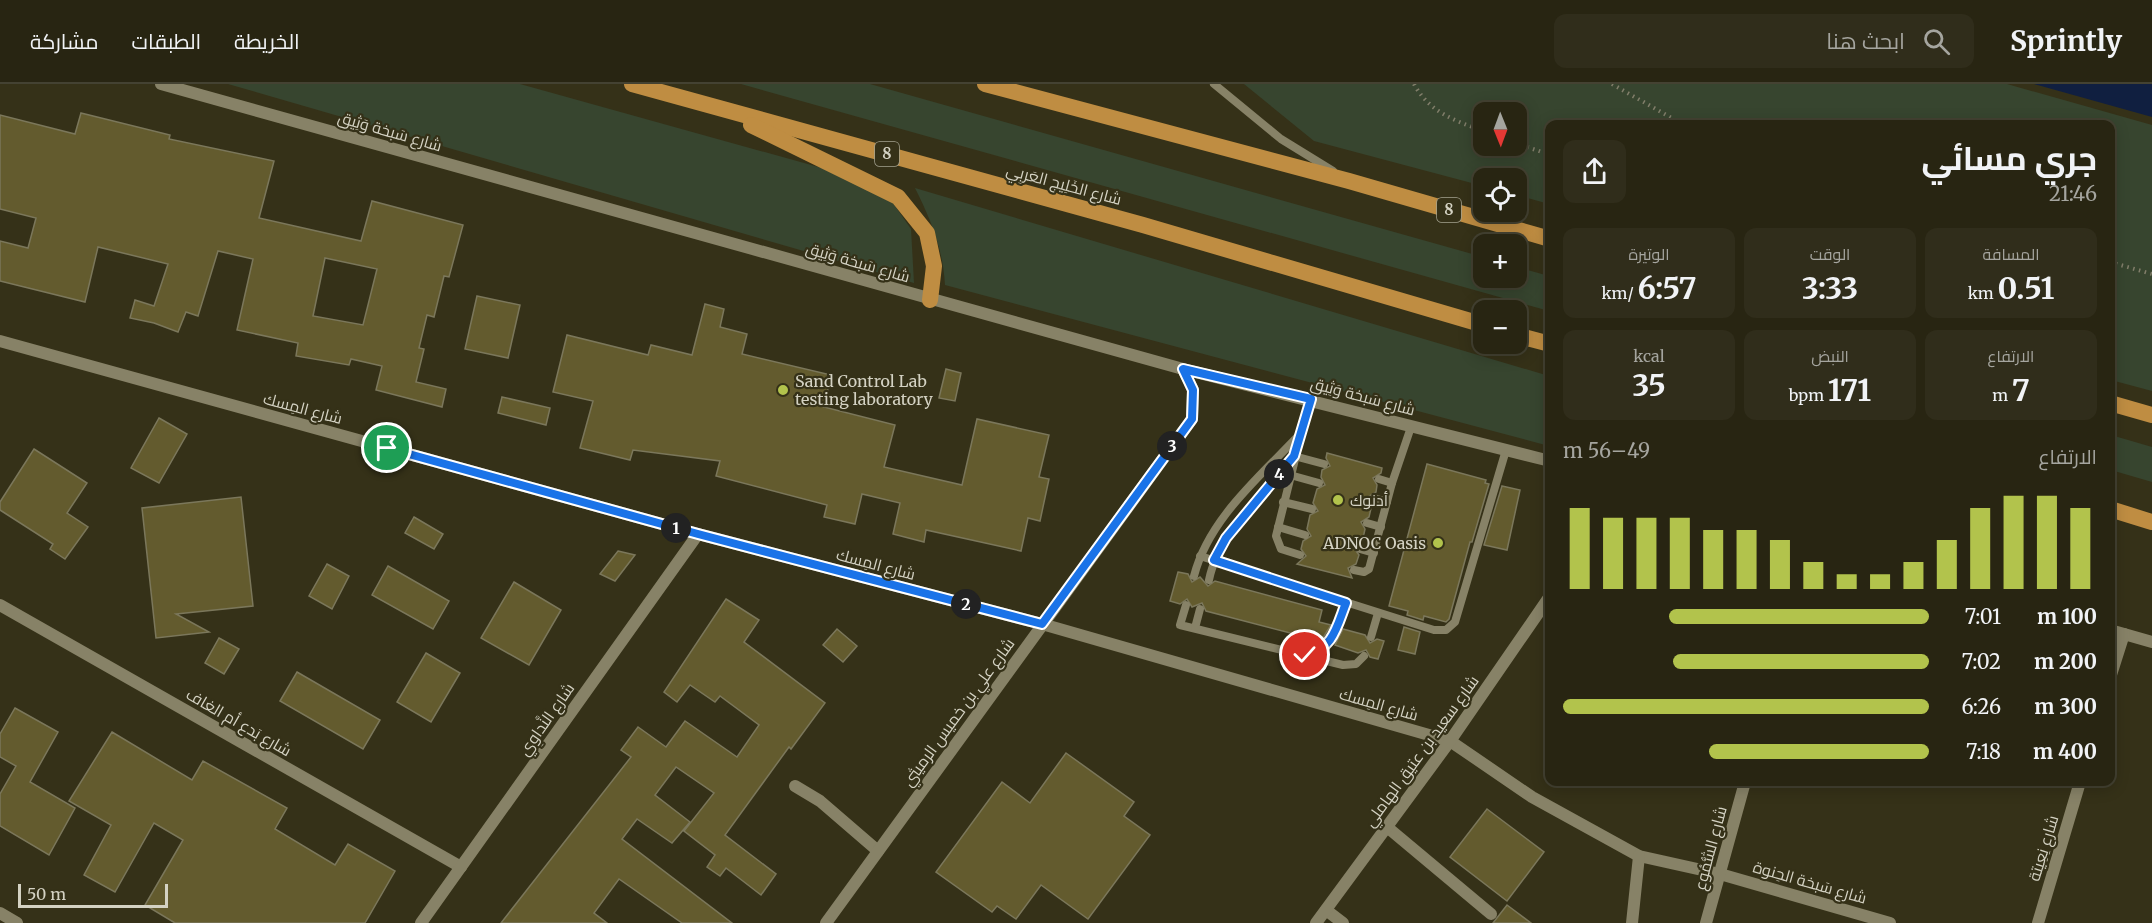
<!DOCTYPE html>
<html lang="ar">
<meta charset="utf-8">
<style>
:root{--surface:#282512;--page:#302d1b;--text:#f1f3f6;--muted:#a5a59f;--line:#444232;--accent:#b2c34c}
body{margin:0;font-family:Merriweather,Cairo,serif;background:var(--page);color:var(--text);direction:rtl;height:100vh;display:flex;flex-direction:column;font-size:22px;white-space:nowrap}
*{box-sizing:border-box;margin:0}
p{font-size:20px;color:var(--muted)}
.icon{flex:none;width:33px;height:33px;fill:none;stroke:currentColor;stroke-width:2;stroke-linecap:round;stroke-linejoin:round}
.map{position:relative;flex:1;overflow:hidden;direction:ltr}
.drawer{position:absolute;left:1545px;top:36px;width:570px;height:666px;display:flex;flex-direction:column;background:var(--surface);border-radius:12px;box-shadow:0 3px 15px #0003,0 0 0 2px var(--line);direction:rtl}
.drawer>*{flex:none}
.needle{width:39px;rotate:179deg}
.controls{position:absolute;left:1473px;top:18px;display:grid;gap:12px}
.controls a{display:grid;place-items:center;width:54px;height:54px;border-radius:12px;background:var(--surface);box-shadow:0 3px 15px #0003,0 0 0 2px var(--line);font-size:30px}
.scale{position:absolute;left:18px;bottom:15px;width:150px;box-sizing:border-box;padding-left:6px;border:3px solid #d4d2c3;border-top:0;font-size:16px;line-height:21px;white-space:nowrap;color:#d4d2c3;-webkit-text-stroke:4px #353118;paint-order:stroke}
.pin{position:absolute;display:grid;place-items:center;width:51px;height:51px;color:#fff;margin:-26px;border:3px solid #fff;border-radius:50%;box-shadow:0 2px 6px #0007}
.km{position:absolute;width:30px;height:30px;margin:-15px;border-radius:50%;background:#222;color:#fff;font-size:16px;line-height:30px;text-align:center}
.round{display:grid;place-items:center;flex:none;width:63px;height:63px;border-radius:12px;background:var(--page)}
.summary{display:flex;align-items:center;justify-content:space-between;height:102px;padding:0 18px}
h1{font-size:33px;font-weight:700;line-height:45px}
.figures{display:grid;grid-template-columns:repeat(3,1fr);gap:9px;height:102px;padding:6px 18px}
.figures div{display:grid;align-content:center;border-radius:12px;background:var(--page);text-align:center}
.figures b{font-size:30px;font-weight:700}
.figures small{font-size:16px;font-weight:400}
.figures p{font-size:16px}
.chart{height:168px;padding:12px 18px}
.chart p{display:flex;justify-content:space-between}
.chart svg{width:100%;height:108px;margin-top:6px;stroke:var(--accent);stroke-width:6}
ul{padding:0 18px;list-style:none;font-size:20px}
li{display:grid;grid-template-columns:96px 72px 1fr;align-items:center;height:45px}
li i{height:15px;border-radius:8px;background:var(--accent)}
header{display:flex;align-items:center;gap:36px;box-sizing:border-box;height:84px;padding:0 30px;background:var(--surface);border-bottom:2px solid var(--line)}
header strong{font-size:28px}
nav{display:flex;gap:33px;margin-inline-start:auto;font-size:21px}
.search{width:420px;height:54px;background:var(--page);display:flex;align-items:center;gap:15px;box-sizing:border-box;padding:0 21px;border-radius:12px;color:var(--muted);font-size:22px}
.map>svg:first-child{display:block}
</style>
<header>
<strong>Sprintly</strong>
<div class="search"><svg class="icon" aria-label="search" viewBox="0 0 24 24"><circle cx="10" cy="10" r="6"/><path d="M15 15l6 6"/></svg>ابحث هنا</div>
<nav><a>الخريطة</a><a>الطبقات</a><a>مشاركة</a></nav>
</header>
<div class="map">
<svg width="2152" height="839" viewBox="0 0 2152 839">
<rect width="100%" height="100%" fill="#353118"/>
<!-- green -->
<g fill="#37452f" fill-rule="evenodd">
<polygon points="228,0 520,0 847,91 893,119 911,145 914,199"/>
<polygon points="741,0 870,0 1483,173 1484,194 1516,194 1517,183 1549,192 1549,227"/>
<path d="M1244 0H2007L2152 41V307L2111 296 2110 40H1550L1549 120 1517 111 1516 94H1484L1483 102 1314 57ZM1484 28H1516V62H1484Z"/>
<path d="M915 104 1549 292V362L945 201C943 165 931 136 915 104Z"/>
<polygon points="2111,351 2152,363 2152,398 2111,386"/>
</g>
<!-- water -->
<polygon fill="#101f40" points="2034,0 2152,0 2152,33"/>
<!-- building -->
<g fill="#635b2e" stroke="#7b775b" stroke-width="1.5" fill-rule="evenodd">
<path d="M81 29 170 51 169 55 274 77 259 134 361 157 372 117 463 141 449 193 444 192 434 233 427 231 419 264 424 265 416 298 446 305 442 323 376 306 382 282 351 275 349 281 296 272 298 259 237 246 253 175 218 167 198 232 186 228 178 248 154 239 130 234 135 216 154 222 168 180 98 163 85 218 0 197V157L28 164 36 134 0 125V31L75 50ZM325 174 377 185 363 241 313 232Z"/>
<polygon points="477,212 520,221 508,274 465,265"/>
<polygon points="705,220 724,225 720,243 747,250 742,270 831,291 824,323 895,341 884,383 962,401 977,335 1049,351 1039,393 1049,395 1040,437 1028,434 1021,467 926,446 924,458 893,450 900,419 862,410 855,440 824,433 827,421 716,392 720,377 633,366 630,376 580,364 593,317 553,308 567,251 648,271 651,261 692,271"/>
<polygon points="946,285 961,289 955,317 939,314"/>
<polygon points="502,313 550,324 546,341 498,329"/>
<polygon points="159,334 187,350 159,399 131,384"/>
<polygon points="34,365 87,399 67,429 88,443 65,475 50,465 53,460 0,426 0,418"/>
<polygon points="1327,369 1382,384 1381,389 1373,394 1377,401 1376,408 1368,413 1372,420 1369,433 1361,438 1365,445 1362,459 1354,464 1359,471 1356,480 1348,484 1352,494 1297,480 1306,472 1301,465 1303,457 1311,452 1307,445 1310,431 1318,427 1313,419 1317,405 1325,401 1321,393 1322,386 1330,382 1326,374"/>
<polygon points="1427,380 1486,396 1485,399 1489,400 1472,458 1470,458 1449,535 1446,538 1424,532 1423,536 1407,531 1408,527 1389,522"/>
<polygon points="1502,402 1520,406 1507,466 1484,461"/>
<polygon points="241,413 253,522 176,530 209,548 156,554 142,424"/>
<polygon points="414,433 443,450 434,465 405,449"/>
<polygon points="618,467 635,471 615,497 600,490"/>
<polygon points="327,480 349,492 332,525 309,512"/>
<polygon points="388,482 449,517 433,545 372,511"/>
<polygon points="1178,488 1188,490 1192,498 1200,493 1208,502 1215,497 1322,526 1319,538 1331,541 1321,557 1206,527 1202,519 1192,523 1187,515 1180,520 1170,517"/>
<polygon points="514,498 561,526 529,581 481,554"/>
<polygon points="726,515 759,536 744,558 825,619 791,665 789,663 725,751 776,790 761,811 726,784 720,792 707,783 715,771 684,747 714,709 676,683 655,711 690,738 672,759 637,735 622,755 732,839 682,839 619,795 594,829 607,839 501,839 631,673 621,666 638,643 666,663 685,637 737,673 759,641 720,612 715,618 690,601 677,618 664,608"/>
<polygon points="1404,543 1420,548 1415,570 1398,566"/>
<polygon points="837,545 857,562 843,578 823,561"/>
<polygon points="1343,545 1365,551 1370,559 1377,555 1384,557 1378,575 1370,573 1366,566 1358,569 1335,561"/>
<polygon points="219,554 239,565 224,590 205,579"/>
<polygon points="426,569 460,589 431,638 397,618"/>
<polygon points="297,588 380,636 363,665 280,617"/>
<polygon points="15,624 58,648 30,698 75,724 49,771 0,742 0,710 16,682 0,673 0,650"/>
<polygon points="112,648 192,696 203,677 287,724 275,745 335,781 348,760 395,787 365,839 175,839 145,821 183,756 154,739 115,808 84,791 111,741 69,717"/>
<polygon points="1066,669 1134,718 1124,732 1150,751 1088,835 1041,801 1016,835 997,822 992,828 936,788 1002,698 1030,719"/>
<polygon points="1487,725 1544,768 1507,817 1450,773"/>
<polygon points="1507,821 1531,839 1493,839"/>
</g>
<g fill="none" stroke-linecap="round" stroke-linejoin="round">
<!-- path -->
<g stroke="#817e6a" stroke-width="4" stroke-dasharray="1.5 4.5" stroke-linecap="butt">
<path d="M1414 0C1429 28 1455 37 1484 47"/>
<polyline points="1612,0 1682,40"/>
<polyline points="1516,59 1550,71"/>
<polyline points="2110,178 2152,190"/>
</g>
<!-- service -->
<g stroke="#878267" stroke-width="8">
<polyline points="1214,0 1281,55 1333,87"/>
<polyline points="1290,391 1319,399"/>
<polyline points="1379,395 1392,399"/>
<polyline points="1374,414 1387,418"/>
<polyline points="1283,418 1312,425"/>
<polyline points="1367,439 1381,443"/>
<polyline points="1278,443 1305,451"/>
<polyline points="1360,465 1374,469"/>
<polyline points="1300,471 1281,465 1276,452 1310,315"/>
<polyline points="1200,472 1434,546 1446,546 1455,538 1506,366"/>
<polyline points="1354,486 1364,488 1369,485 1392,399 1411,343"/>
<path d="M1194 492C1209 434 1261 392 1300 350"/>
<path d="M1209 496C1218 450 1265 407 1294 372L1324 380"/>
<polyline points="1186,521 1180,541 1343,581 1356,580 1364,572"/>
<polyline points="1195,544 1200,525"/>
<polyline points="1371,553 1378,529"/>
<path d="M1309 570C1334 566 1338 539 1346 519"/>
</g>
<!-- minor -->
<g stroke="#878267" stroke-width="12">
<polyline points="161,0 1183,285 1550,377"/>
<polyline points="0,257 698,450 1042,540 1450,657 1532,713 1639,772 1720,790 1890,839"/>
<polyline points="0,521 461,783"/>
<polyline points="2110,546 2152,558"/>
<polyline points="2110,594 2124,550"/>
<polyline points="795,702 820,717 878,767"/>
<polyline points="1387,743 1491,830"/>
<polyline points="1326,826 1343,839"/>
<polyline points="0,829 17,839"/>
<polyline points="421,839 698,450"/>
<polyline points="826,839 1192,335 1193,306 1183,285"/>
<polyline points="1316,839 1450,657 1550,512"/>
<polyline points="1632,839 1639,772"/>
<polyline points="1706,839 1745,698"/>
<polyline points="2038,839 2080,698"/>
</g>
<!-- trunk -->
<g stroke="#bf8d42" stroke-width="16">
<polyline points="632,0 1143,141 1484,241"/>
<polyline points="985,0 1349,97 1550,155"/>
<polyline points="751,41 898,113 927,149 934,182 930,216"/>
<polyline points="1516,251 1550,260"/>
<polyline points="2110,319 2152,331"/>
<polyline points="2110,425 2152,438"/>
</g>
</g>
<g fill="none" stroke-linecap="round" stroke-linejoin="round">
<!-- route casing -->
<g stroke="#fff" stroke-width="12">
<path id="route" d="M387 364 698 450 1042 540 1192 335 1193 306 1183 285 1311 315 1294 372 1226 454 1214 476 1346 519C1337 542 1333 566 1305 571"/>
</g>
<!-- route -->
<use href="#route" stroke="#1a73e8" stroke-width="8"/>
</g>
<!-- markers -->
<g fill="#b2c34c" stroke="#353118" stroke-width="2">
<circle cx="783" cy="306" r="6"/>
<circle cx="1338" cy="416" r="6"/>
<circle cx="1438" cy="459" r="6"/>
</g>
<g text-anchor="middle" stroke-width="4.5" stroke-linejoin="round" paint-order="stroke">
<!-- shield labels -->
<g fill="#353118" stroke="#a4a290" stroke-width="1.5">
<rect x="875" y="58" width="24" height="24" rx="4.5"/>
<rect x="1437" y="114" width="24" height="24" rx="4.5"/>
</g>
<g font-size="15" font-weight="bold" fill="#d4d2c3">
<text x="887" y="75">8</text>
<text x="1449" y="131">8</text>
</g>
<!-- street labels -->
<g font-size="16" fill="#d4d2c3" stroke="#353118">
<text transform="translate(390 47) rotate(16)" y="6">شارع سَبخة وَثِيق</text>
<text transform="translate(1064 100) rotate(15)" y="6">شارع الخَلِيج العَربِي</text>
<text transform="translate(858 178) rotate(16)" y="6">شارع سَبخة وَثِيق</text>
<text transform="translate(1363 312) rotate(15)" y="6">شارع سَبخة وَثِيق</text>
<text transform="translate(303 324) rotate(15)" y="6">شارع المِسك</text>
<text transform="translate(876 480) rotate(15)" y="6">شارع المِسك</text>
<text transform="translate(1379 620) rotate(16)" y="6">شارع المِسك</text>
<text transform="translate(958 628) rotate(-54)" y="6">شارع علي بن خميس الرميثي</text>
<text transform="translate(546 635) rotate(-55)" y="6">شارع النَّداوِي</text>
<text transform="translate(239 638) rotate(30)" y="6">شارع بَدع أم الغاف</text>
<text transform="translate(1421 667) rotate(-54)" y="6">شارع سعيد بن عتيق الهاملي</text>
<text transform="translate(1710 764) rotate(-75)" y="6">شارع الشُّمُوع</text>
<text transform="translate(2043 764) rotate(-73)" y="6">شارع نِعِيتة</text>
<text transform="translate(1810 798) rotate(16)" y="6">شارع سَبخة الحِنوة</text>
</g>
<!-- poi labels -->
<g font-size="16" fill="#d4d2c3" stroke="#353118" text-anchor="start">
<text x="795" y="303">Sand Control Lab<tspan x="795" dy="18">testing laboratory</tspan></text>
<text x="1350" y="422">أدنوك</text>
<text x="1426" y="465" text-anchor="end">ADNOC Oasis</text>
</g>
</g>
</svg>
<div class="controls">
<a><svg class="needle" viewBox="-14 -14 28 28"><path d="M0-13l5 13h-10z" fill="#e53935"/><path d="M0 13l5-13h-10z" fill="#a5a59f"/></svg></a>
<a><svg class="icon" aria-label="locate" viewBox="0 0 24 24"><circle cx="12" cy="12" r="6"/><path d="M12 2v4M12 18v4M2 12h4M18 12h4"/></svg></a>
<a>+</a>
<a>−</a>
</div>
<div class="scale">50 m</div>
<div class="pin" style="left:387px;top:364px;background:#1e9e55"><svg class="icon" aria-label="arrive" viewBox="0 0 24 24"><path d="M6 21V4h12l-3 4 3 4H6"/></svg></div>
<div class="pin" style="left:1305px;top:571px;background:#d93025"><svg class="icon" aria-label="check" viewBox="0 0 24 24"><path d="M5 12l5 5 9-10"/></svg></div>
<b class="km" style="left:676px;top:444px">1</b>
<b class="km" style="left:966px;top:520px">2</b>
<b class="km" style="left:1172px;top:362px">3</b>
<b class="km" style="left:1279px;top:390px">4</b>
<section class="drawer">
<div class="summary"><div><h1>جري مسائي</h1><p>21:46</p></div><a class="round"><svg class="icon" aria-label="share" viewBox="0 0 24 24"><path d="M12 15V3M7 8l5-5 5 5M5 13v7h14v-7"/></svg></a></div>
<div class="figures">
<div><p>المسافة</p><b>0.51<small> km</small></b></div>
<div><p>الوقت</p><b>3:33</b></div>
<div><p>الوتيرة</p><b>6:57<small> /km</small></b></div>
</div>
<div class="figures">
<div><p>الارتفاع</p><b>7<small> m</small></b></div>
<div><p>النبض</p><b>171<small> bpm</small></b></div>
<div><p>kcal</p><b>35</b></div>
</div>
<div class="chart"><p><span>الارتفاع</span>49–56 m</p>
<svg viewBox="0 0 160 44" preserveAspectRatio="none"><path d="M5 44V11M15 44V15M25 44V15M35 44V15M45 44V20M55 44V20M65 44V24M75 44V33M85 44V38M95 44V38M105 44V33M115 44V24M125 44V11M135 44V6M145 44V6M155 44V11"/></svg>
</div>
<ul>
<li><b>100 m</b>7:01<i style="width:71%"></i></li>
<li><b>200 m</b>7:02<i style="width:70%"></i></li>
<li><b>300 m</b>6:26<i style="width:100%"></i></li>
<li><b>400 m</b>7:18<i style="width:60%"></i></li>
</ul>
</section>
</div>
